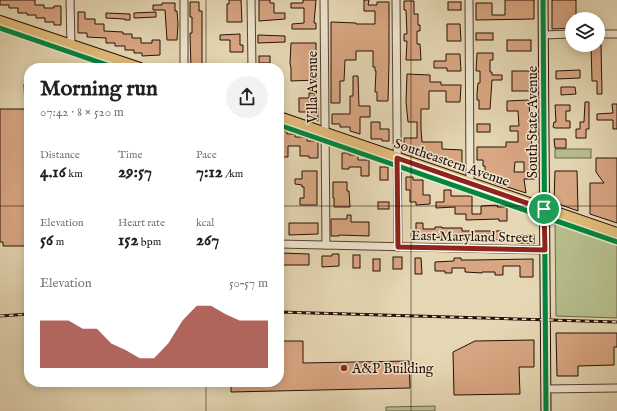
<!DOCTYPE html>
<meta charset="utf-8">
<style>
:root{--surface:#fff;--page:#f2f2f2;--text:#202124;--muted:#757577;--accent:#8f2418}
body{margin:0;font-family:"IM FELL English",serif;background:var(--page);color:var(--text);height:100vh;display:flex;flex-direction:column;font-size:15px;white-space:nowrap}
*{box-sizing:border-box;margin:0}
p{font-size:13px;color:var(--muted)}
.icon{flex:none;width:22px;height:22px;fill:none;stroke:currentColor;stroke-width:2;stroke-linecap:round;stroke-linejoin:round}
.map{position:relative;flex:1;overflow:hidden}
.side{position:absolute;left:24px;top:63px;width:260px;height:324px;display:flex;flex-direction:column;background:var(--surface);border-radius:16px;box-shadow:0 2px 10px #0003}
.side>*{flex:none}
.fabs{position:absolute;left:565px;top:12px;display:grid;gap:8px}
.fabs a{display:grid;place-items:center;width:40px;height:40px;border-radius:50%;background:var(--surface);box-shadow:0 2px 10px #0003;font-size:20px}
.pin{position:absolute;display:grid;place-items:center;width:34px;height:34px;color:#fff;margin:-17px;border:2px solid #fff;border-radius:50%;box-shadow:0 1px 4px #0007}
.round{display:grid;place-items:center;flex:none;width:42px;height:42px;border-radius:21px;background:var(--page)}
.overview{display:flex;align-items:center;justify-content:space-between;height:68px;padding:0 16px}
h1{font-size:22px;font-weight:700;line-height:30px}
.figures{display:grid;grid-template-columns:repeat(3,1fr);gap:6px;height:68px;padding:4px 16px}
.figures div{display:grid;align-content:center}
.figures b{font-size:17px;font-weight:700}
.figures small{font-size:11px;font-weight:400}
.figures p{font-size:11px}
.chart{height:112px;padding:8px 16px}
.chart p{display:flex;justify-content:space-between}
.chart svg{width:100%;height:72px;margin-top:4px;fill:var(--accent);opacity:.7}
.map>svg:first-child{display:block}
</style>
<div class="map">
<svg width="617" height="411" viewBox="0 0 617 411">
<rect width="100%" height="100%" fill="#e5d7b3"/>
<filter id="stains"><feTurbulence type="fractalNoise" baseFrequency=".005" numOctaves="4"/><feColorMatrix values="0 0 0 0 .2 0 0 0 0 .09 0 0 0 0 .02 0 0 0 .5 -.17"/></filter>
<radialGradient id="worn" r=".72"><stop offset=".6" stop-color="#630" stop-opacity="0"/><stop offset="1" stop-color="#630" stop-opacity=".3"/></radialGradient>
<!-- green -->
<g fill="#b6be8c" stroke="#6e6649">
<rect x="555" y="149" width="36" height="9"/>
<polygon points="555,222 617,242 617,318 556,316"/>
<polygon points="435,406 435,411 386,411 386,407"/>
</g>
<!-- building -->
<g fill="#d8a682" stroke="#270f06" fill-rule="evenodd">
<polygon points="0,0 35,0 35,5 44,5 44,8 54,8 54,6 61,6 61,25 54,25 54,22 45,22 45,18 36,18 36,15 27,15 27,13 18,13 18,8 9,8 9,5 0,5"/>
<polygon points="229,0 241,0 242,22 227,22 227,4 229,4"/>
<polygon points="259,0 270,0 270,3 274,3 274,13 285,13 285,19 259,21"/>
<polygon points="303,0 316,0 314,23 316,23 316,29 292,29 292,24 304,23 304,8 291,8 291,3 303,3"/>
<polygon points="364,0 369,0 368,5 377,5 377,2 389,2 389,61 388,101 377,101 377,92 375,92 376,71 375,71 375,67 373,67 373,51 356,51 356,60 345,60 344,81 340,81 340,103 331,103 331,22 356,23 356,24 375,24 375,11 364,11"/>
<polygon points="505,0 534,0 534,19 476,20 476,3 492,3 492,15 505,15"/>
<polygon points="552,0 576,0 576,19 572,19 572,28 552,29"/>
<polygon points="404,1 414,1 414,14 418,14 418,25 420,25 420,31 417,31 417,44 420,44 421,60 406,60 407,41 404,41 404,34 407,34 406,10 404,10"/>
<polygon points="190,2 199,2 199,11 202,11 202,68 191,68 190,33 192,33 192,17 190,17"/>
<rect x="448" y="2" width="13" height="8"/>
<polygon points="162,3 175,3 175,11 177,11 178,24 177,40 167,40 165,10 153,10 153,5 162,5"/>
<polygon points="78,12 85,12 85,19 95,19 95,24 104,24 104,31 123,32 123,34 132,34 132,38 141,38 141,43 152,43 152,40 160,40 160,55 142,56 142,53 134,53 134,50 125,50 125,46 115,46 115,43 106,43 106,38 87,37 87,33 78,33"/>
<polygon points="156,12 156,17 134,18 134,13"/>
<polygon points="106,13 130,14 130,20 125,20 125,19 106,18"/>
<polygon points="447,24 460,24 461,41 447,41"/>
<rect x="476" y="33" width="17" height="7"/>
<polygon points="240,34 240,45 243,45 243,52 230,52 230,40 220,40 220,35"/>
<polygon points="258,35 285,36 285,42 258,43"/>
<rect x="507" y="40" width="24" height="11"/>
<polygon points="291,43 316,43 316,80 291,81 291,68 290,63"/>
<polygon points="591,45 601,45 602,94 597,94 597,81 592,81"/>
<polygon points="477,53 493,53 493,60 490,60 490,72 492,72 492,75 502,75 502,80 492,80 490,109 479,109 479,100 477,100 477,93 478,83 480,83 480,71 476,71"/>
<polygon points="446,54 460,54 461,71 447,71 447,68 434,68 434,61 446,61"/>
<rect x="259" y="56" width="11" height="7"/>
<polygon points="580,70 580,78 556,79 556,71"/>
<rect x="512" y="71" width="20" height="20"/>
<polygon points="407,74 430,75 430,82 441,82 441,85 461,85 460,102 446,102 446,91 429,91 429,109 421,109 421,129 422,142 442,142 442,149 462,150 462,164 444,162 444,159 434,159 434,155 424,155 424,152 412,152 412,153 408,153 408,149 404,149 404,138 417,138 417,122 408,122 406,102"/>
<polygon points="353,76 358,76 359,106 370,106 370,117 360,117 360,134 350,131 350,127 340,127 340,124 332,124 332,114 350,114 350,96 353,96"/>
<polygon points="24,84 29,84 29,246 3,246 3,242 0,242 0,109 25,109"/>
<polygon points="561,87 575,87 576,94 561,95"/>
<polygon points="309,93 315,93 315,107 318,107 318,121 308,117 308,112 299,112 299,98 309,98"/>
<path d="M529 100 530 122H531L532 165H535V179H524L526 193 495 183 494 175 485 176V166H483V160H477V147H506V142H518V131H510V126H519L518 111H507V101ZM515 162H524V172H514Z"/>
<polygon points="585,102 589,102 589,129 586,129 586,138 576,138 576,129 580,129 580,122 584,122"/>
<polygon points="612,104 617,104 617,129 613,129 613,120 597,120 597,114 613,113"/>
<polygon points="555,105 570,105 570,111 566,111 566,121 570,121 570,128 555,128 553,127 554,122 556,122"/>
<polygon points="371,122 380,122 380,129 389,129 389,141 382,141 382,139 371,139"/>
<rect x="477" y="124" width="13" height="8"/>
<polygon points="279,131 287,131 287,134 295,134 295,137 307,137 307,141 318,141 318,158 309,158 309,156 300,156 300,146 288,146 288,157 283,157 283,144 279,144"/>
<polygon points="554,139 566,139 566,148 555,148"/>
<polygon points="342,153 349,153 349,155 358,155 358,160 369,160 369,176 361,176 361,167 349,167 349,169 342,169"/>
<polygon points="596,158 617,158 617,223 590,214 590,183 604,183 596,172"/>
<rect x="380" y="167" width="8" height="13"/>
<polygon points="302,171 317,171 317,205 300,205 300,198 304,198 304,187 302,187 302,185 295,184 295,179 302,179"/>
<polygon points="555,171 577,171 578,211 556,203 554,201"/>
<polygon points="406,177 413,177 413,180 423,180 423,195 430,195 430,204 416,205 416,202 410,202 410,190 406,190"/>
<polygon points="333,182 347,182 347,191 349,191 350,207 334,207 334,198 333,198"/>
<polygon points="444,190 451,190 451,196 472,196 472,214 481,214 481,206 498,205 497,207 507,207 507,221 499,221 499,219 466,220 466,214 455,214 455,207 436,208 436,202 444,202"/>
<rect x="378" y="202" width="11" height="7"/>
<polygon points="347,215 351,215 351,222 369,222 369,236 339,235 339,236 331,236 331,219 347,219"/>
<polygon points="289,223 318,223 318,234 289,235"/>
<polygon points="416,223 423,223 423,229 435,229 435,227 442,227 442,228 462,228 462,231 502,231 502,240 455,239 455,237 445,237 416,239"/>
<rect x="518" y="235" width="16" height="8"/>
<polygon points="281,253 309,254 309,265 281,265"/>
<polygon points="332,254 339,254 339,266 322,267 322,256 332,256"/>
<rect x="353" y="255" width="7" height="13"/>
<rect x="393" y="257" width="9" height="12"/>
<polygon points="415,258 421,258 422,274 415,274"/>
<polygon points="454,258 461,258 461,260 473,260 533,259 533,277 520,277 520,266 503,266 503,275 495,275 495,272 482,272 482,273 465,272 465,268 452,268 452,273 445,273 445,271 435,271 435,262 454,261"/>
<rect x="373" y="259" width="7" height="12"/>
<polygon points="556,333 617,333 617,347 614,347 614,365 578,366 578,376 557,376"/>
<polygon points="534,340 534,367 519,367 520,394 454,395 453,352 475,341"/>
<polygon points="279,341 303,341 303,363 409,361 410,388 231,392 231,382 279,382"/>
</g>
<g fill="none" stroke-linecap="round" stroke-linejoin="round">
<!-- street casing -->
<g stroke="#564131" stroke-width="9">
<g id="street">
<polyline points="70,0 71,44"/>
<polyline points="184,0 184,68"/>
<polyline points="251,0 252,68"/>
<polyline points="324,0 326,245"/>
<polyline points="396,0 398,247"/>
<polyline points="469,0 470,183"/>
<polyline points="598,34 617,34"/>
<polyline points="543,35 572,34"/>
<polyline points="279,244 545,250"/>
<polyline points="546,389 617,388"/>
</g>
</g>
<!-- secondary casing -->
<g stroke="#270f06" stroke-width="11">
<polyline id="secondary" points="543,0 546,411"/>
</g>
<!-- primary casing -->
<g stroke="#270f06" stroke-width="12">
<g id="primary">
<polyline points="0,21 140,68"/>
<polyline points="279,117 617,233"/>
</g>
</g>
<!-- street -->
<use href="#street" stroke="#eee5ce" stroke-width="7"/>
<!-- secondary -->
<use href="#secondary" stroke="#eee5ce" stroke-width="9"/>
<!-- primary -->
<use href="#primary" stroke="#e2bc7a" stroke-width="10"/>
<!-- rail casing -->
<g stroke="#270f06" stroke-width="3">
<g id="rail">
<polyline points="279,312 617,322"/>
<polyline points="0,316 29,314"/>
</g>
</g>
<!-- rail -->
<use href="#rail" stroke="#eee5ce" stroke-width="1.5" stroke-dasharray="4.5" stroke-linecap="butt"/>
<!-- cycleway casing -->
<g stroke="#eee5ce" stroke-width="8">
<g id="cycleway">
<polyline points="543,0 546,411"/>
<polyline points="0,28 116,68"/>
<polyline points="279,125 617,242"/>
</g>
</g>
<!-- cycleway -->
<use href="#cycleway" stroke="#00873e" stroke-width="5"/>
</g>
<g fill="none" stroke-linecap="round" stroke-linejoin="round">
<!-- route casing -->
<g stroke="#fff" stroke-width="8">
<polygon id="route" points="397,158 544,209 545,250 398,247"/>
</g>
<!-- route -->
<use href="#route" stroke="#8f2418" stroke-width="5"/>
</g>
<!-- grid -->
<path fill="none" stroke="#270f06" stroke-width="1" stroke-opacity="0.55" d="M206 0V68M411 0V411M0 206H29M279 206H617M206 382V411"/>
<!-- markers -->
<circle fill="#8f2418" stroke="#eee5ce" stroke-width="1.5" cx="344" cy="368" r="4"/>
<g text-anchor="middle" stroke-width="3" stroke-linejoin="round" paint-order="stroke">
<!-- street labels -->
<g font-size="14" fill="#270f06" stroke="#eee5ce">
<text transform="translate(312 87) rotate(-90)" y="5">Villa Avenue</text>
<text transform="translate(532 122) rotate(-90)" y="5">South State Avenue</text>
<text transform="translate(452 162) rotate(19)" y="5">Southeastern Avenue</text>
<text transform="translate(472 236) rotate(1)" y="5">East Maryland Street</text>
</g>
<!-- poi labels -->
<g font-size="14" fill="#270f06" stroke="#eee5ce" text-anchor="start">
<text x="352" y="373">A&amp;P Building</text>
</g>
</g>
<rect width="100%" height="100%" filter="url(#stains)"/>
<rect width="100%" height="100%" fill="url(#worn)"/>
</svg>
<div class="fabs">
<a><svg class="icon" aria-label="layers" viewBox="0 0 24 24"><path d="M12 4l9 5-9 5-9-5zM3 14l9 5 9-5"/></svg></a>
</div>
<div class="pin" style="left:544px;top:209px;background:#1e9e55"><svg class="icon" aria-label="arrive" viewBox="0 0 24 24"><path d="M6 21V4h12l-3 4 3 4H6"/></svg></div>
<section class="side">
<div class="overview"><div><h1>Morning run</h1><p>07:42 · 8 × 520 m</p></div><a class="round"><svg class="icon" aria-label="share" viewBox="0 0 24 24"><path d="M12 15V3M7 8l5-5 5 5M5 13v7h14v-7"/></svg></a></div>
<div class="figures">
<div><p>Distance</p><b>4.16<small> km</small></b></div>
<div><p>Time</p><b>29:57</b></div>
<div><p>Pace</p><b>7:12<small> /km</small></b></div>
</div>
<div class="figures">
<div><p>Elevation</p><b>56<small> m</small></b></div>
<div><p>Heart rate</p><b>152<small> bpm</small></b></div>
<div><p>kcal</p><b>267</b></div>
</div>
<div class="chart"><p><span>Elevation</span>50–57 m</p>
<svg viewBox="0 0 160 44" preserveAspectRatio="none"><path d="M0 44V15L10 15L20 15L30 20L40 20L50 29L60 33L70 38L80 38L90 29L100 15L110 6L120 6L130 11L140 15L150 15L160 15V44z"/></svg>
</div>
</section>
</div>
